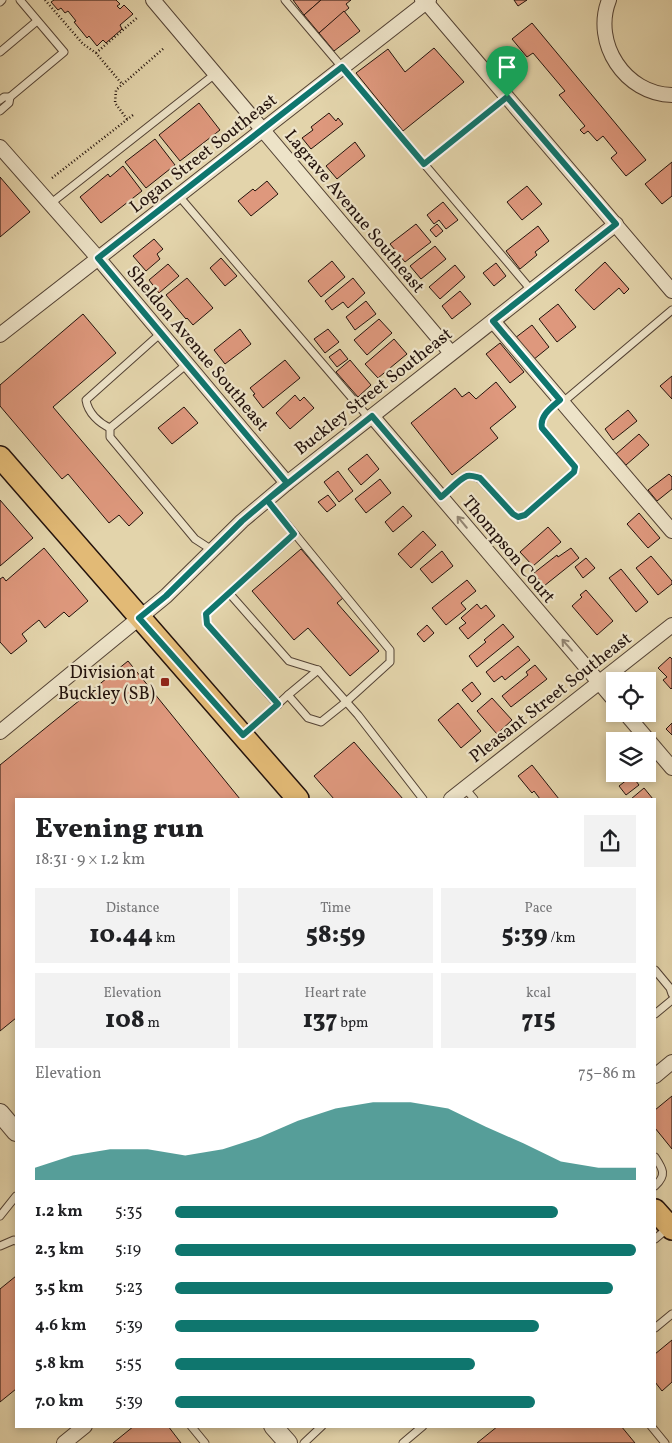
<!DOCTYPE html>
<meta charset="utf-8">
<style>
:root{--surface:#fff;--page:#f2f2f2;--text:#202124;--muted:#757577;--accent:#0f766e}
body{margin:0;font-family:Vollkorn,serif;background:var(--page);color:var(--text);height:100vh;display:flex;flex-direction:column;font-size:19px;white-space:nowrap}
*{box-sizing:border-box;margin:0}
p{font-size:16px;color:var(--muted)}
.icon{flex:none;width:28px;height:28px;fill:none;stroke:currentColor;stroke-width:2;stroke-linecap:round;stroke-linejoin:round}
.map{position:relative;flex:1;overflow:hidden}
.sheet{position:absolute;left:15px;top:798px;width:641px;height:630px;display:flex;flex-direction:column;background:var(--surface);border-radius:0px;box-shadow:0 2px 8px #0003}
.sheet>*{flex:none}
.tools{position:absolute;left:606px;top:672px;display:grid;gap:10px}
.tools a{display:grid;place-items:center;width:50px;height:50px;border-radius:0px;background:var(--surface);box-shadow:0 2px 8px #0003;font-size:25px}
.pin{position:absolute;display:grid;place-items:center;width:42px;height:42px;color:#fff;margin:-51px -21px;border-radius:50% 50% 50% 0;rotate:-45deg;box-shadow:0 0 5px #0007}
.pin .icon{rotate:45deg}
.round{display:grid;place-items:center;flex:none;width:52px;height:52px;border-radius:0px;background:var(--page)}
.summary{display:flex;align-items:center;justify-content:space-between;height:85px;padding:0 20px}
h1{font-size:28px;font-weight:800;line-height:38px}
.figures{display:grid;grid-template-columns:repeat(3,1fr);gap:8px;height:85px;padding:5px 20px}
.figures div{display:grid;align-content:center;border-radius:0px;background:var(--page);text-align:center}
.figures b{font-size:25px;font-weight:800}
.figures small{font-size:14px;font-weight:400}
.figures p{font-size:14px}
.chart{height:140px;padding:10px 20px}
.chart p{display:flex;justify-content:space-between}
.chart svg{width:100%;height:90px;margin-top:5px;fill:var(--accent);opacity:.7}
ul{padding:0 20px;list-style:none;font-size:16px}
li{display:grid;grid-template-columns:80px 60px 1fr;align-items:center;height:38px}
li i{height:12px;border-radius:6px;background:var(--accent)}
.map>svg:first-child{display:block}
</style>
<div class="map">
<svg width="672" height="1443" viewBox="0 0 672 1443">
<rect width="100%" height="100%" fill="#e3d4ab"/>
<filter id="stains"><feTurbulence type="fractalNoise" baseFrequency=".004" numOctaves="4"/><feColorMatrix values="0 0 0 0 .2 0 0 0 0 .09 0 0 0 0 .02 0 0 0 .5 -.17"/></filter>
<radialGradient id="worn" r=".72"><stop offset=".6" stop-color="#630" stop-opacity="0"/><stop offset="1" stop-color="#630" stop-opacity=".3"/></radialGradient>
<!-- building -->
<g fill="#de987d" stroke="#23120c">
<polygon points="54,0 116,0 120,4 117,6 120,9 124,5 133,14 120,25 122,29 106,43 103,40 97,46 89,36 87,38 74,22 76,21 68,11 65,13 61,8 58,10 51,2"/>
<polygon points="293,0 321,0 304,15"/>
<polygon points="321,0 351,0 346,4 349,8 319,33 304,15"/>
<polygon points="514,0 527,0 518,6"/>
<polygon points="344,11 360,31 334,51 319,33"/>
<polygon points="532,23 646,160 626,176 611,158 617,153 603,136 597,141 588,131 584,134 580,130 585,126 559,95 565,91 533,53 527,57 512,39"/>
<polygon points="434,48 464,82 403,131 356,73 388,49 405,72"/>
<polygon points="199,103 220,130 180,161 159,135"/>
<polygon points="329,113 336,121 338,118 343,124 311,149 302,138 313,130 311,127"/>
<polygon points="155,139 175,165 146,188 125,162"/>
<polygon points="355,142 365,156 337,179 326,166"/>
<polygon points="672,162 672,196 662,204 645,184"/>
<polygon points="123,166 142,191 101,223 80,197 108,174 110,177"/>
<polygon points="0,177 30,212 0,237"/>
<polygon points="267,181 278,194 251,216 238,201 253,189 255,191"/>
<polygon points="527,186 542,204 522,220 507,202"/>
<polygon points="443,202 458,220 446,229 439,220 434,224 427,215"/>
<polygon points="416,224 431,242 405,262 390,244"/>
<polygon points="437,224 443,231 436,237 430,230"/>
<polygon points="538,226 549,241 535,252 537,255 520,269 506,251"/>
<polygon points="154,239 163,249 157,254 160,259 146,271 133,256"/>
<polygon points="435,246 446,259 421,279 410,266"/>
<polygon points="221,258 237,276 225,286 210,268"/>
<polygon points="332,261 345,277 321,297 308,281"/>
<polygon points="605,262 629,289 624,294 619,288 594,310 575,290"/>
<polygon points="496,263 506,276 494,286 483,273"/>
<polygon points="168,264 179,276 159,293 149,280"/>
<polygon points="455,265 465,277 440,299 429,287"/>
<polygon points="187,278 213,308 193,325 187,318 186,319 166,295"/>
<polygon points="353,278 365,293 348,308 343,302 332,310 325,301"/>
<polygon points="460,291 471,304 452,319 442,306"/>
<polygon points="366,301 376,314 355,330 346,317"/>
<polygon points="558,304 576,327 557,342 539,319"/>
<polygon points="83,314 116,353 53,407 143,513 129,526 119,515 109,523 68,474 62,479 0,406 0,385"/>
<polygon points="379,319 392,333 367,355 354,340"/>
<polygon points="532,325 549,347 533,360 515,338"/>
<polygon points="240,329 251,344 225,364 214,350"/>
<polygon points="328,329 339,342 325,353 314,339"/>
<polygon points="394,339 407,354 378,378 365,364"/>
<polygon points="500,343 524,372 510,383 486,354"/>
<polygon points="340,349 348,359 337,367 329,357"/>
<polygon points="285,360 300,378 263,408 253,395 255,394 250,388"/>
<polygon points="350,360 371,385 358,397 336,372"/>
<polygon points="672,376 672,399 660,386"/>
<polygon points="496,382 516,407 490,428 498,438 452,475 411,423 455,388 462,397 469,392 476,399"/>
<polygon points="295,395 300,401 304,397 314,408 290,429 276,413"/>
<polygon points="184,407 198,423 172,444 158,428"/>
<polygon points="628,410 637,421 613,440 605,429"/>
<polygon points="639,434 649,445 626,465 616,454"/>
<polygon points="367,454 379,469 361,485 348,469"/>
<polygon points="338,471 353,491 339,502 324,482"/>
<polygon points="669,474 672,477 672,489 657,501 648,490"/>
<polygon points="380,479 391,493 366,513 355,499"/>
<polygon points="328,495 336,505 327,512 318,502"/>
<polygon points="0,500 33,538 0,566"/>
<polygon points="403,506 412,516 393,532 385,522"/>
<polygon points="639,513 660,538 648,548 627,524"/>
<polygon points="548,527 561,542 533,566 520,552"/>
<polygon points="423,531 436,545 411,568 398,554"/>
<polygon points="44,548 88,601 69,617 64,612 45,628 39,620 22,634 27,641 11,654 0,642 0,579 3,577 6,581"/>
<polygon points="571,548 579,558 544,586 534,573 557,555 558,557"/>
<polygon points="301,549 343,598 337,603 379,651 350,676 308,628 294,640 252,591"/>
<polygon points="442,551 453,566 432,583 420,569"/>
<polygon points="651,556 672,581 672,584 658,595 636,568"/>
<polygon points="586,558 595,568 583,578 575,567"/>
<polygon points="621,569 648,602 636,612 609,578"/>
<polygon points="467,580 476,591 461,603 466,609 446,625 432,608"/>
<polygon points="586,590 613,621 597,635 572,606 582,597 580,595"/>
<polygon points="477,604 481,609 486,605 495,616 468,639 459,628 466,623 461,618"/>
<polygon points="503,624 514,637 477,667 469,656 486,642 484,640"/>
<polygon points="427,625 434,633 424,642 417,634"/>
<polygon points="518,646 530,660 505,680 502,676 494,682 486,672"/>
<polygon points="670,657 672,659 672,688 671,689 663,680 667,677 658,668"/>
<polygon points="128,661 240,799 16,799 16,1018 0,1031 0,765"/>
<polygon points="535,665 547,679 511,707 502,696 528,675 526,672"/>
<polygon points="472,682 481,694 472,702 462,690"/>
<polygon points="492,698 512,720 497,734 477,711"/>
<polygon points="458,703 481,731 461,748 438,720"/>
<polygon points="672,723 672,735 666,729"/>
<polygon points="354,742 403,799 334,799 314,776"/>
<polygon points="532,765 559,799 540,799 534,791 532,793 518,776"/>
<polygon points="632,776 639,785 626,795 619,786"/>
<polygon points="644,788 653,799 631,799"/>
<polygon points="672,1096 672,1149 655,1128 655,1110"/>
<polygon points="16,1276 16,1389 0,1402 0,1289"/>
<polygon points="672,1340 672,1382 662,1391 655,1382 655,1354"/>
<polygon points="134,1426 168,1426 181,1443 113,1443"/>
<polygon points="498,1426 621,1426 635,1443 477,1443"/>
</g>
<g fill="none" stroke-linecap="round" stroke-linejoin="round">
<!-- service casing -->
<g stroke="#534234" stroke-width="9">
<g id="service">
<polyline points="285,0 532,291"/>
<polyline points="0,2 2,0"/>
<polyline points="0,52 37,21"/>
<polyline points="10,97 64,52 20,0"/>
<polyline points="0,100 4,97 10,97 9,103 0,111"/>
<polyline points="424,164 507,97"/>
<polyline points="178,195 369,418"/>
<polyline points="50,204 215,74"/>
<polyline points="187,364 110,428 110,437 195,539 212,550"/>
<polyline points="563,402 672,310"/>
<path d="M110 428C99 423 88 413 86 400L161 333"/>
<path d="M441 497C448 492 460 478 467 476 471 475 476 477 480 479L513 514 518 517 525 515 574 472 575 467 542 428C539 416 552 407 560 399"/>
<polyline points="267,500 295,534 229,593 289,661 318,670 358,715 423,799"/>
<polyline points="229,593 206,614 207,624 278,705"/>
<polyline points="288,695 318,670"/>
<polyline points="245,734 288,695 308,718 321,722 346,702 390,662 390,650 295,534"/>
<polyline points="465,788 474,799"/>
<polyline points="655,970 670,988 672,994"/>
<polyline points="655,1014 672,1000"/>
<path d="M655 1157C663 1169 667 1175 655 1186"/>
<polyline points="0,1216 16,1196"/>
<polyline points="655,1239 668,1228"/>
<polyline points="0,1246 14,1240 16,1241"/>
<polyline points="655,1328 672,1314"/>
<polyline points="191,1426 205,1443"/>
<polyline points="651,1426 665,1443"/>
<polyline points="304,1443 322,1426"/>
<polyline points="403,1443 423,1426"/>
</g>
</g>
<!-- minor casing -->
<g stroke="#534234" stroke-width="16">
<g id="minor">
<polyline points="153,0 451,353"/>
<path d="M609 0C592 43 625 94 672 95"/>
<polyline points="426,2 672,291"/>
<polyline points="0,147 98,258 287,483"/>
<polyline points="493,321 672,531"/>
<polyline points="0,335 429,0"/>
<polyline points="372,416 615,701"/>
<polyline points="626,714 672,768"/>
<polyline points="0,732 166,596 242,521 287,483 616,224"/>
<polyline points="451,799 672,625"/>
<polyline points="655,1076 672,1062"/>
<polyline points="64,1443 85,1426"/>
</g>
</g>
<!-- tertiary casing -->
<g stroke="#534234" stroke-width="20">
<g id="tertiary">
<polyline points="424,0 426,2"/>
<polyline points="0,1113 16,1132"/>
<polyline points="273,1426 288,1443"/>
</g>
</g>
<!-- primary casing -->
<g stroke="#23120c" stroke-width="24">
<g id="primary">
<polyline points="0,457 298,799"/>
<polyline points="655,1210 672,1229"/>
</g>
</g>
<!-- path -->
<g stroke="#23120c" stroke-width="2.5" stroke-dasharray="1 2.5" stroke-linecap="butt">
<polyline points="45,0 83,44 96,53 122,84"/>
<polyline points="96,53 138,17"/>
<polyline points="127,119 115,103 116,90 164,48"/>
<polyline points="52,178 133,115"/>
</g>
<!-- service -->
<use href="#service" stroke="#ede3c8" stroke-width="7"/>
<!-- minor -->
<use href="#minor" stroke="#ede3c8" stroke-width="14"/>
<!-- tertiary -->
<use href="#tertiary" stroke="#ede3c8" stroke-width="18"/>
<!-- primary -->
<use href="#primary" stroke="#e2ba76" stroke-width="21"/>
</g>
<!-- one-way arrows -->
<defs><path id="oneway-shaft" d="M-6 0H5M1.5-3L5.5 0L1.5 3" fill="none" stroke-width="1.6" stroke-linecap="round" stroke-linejoin="round" transform="scale(1.25)"/></defs>
<g stroke="#928573">
<use href="#oneway-shaft" transform="translate(462 522) rotate(-130)"/>
<use href="#oneway-shaft" transform="translate(567 645) rotate(-131)"/>
</g>
<g fill="none" stroke-linecap="round" stroke-linejoin="round">
<!-- route casing -->
<g stroke="#fff" stroke-width="10">
<path id="route" d="M507 97 424 164 342 67 98 258 287 483 242 521 166 596 139 618 243 735 278 704 207 624 206 614 294 534 267 500 372 416 441 497C448 492 460 478 467 476 472 475 476 477 480 478L513 514 518 517 525 515 574 472 575 467 542 428C539 416 552 407 560 400L493 321 616 224 507 97"/>
</g>
<!-- route -->
<use href="#route" stroke="#0f766e" stroke-width="6"/>
</g>
<!-- markers -->
<rect fill="#8f2418" stroke="#ede3c8" stroke-width="2" x="160" y="677" width="10" height="10" rx="2.5"/>
<g text-anchor="middle" stroke-width="4.5" stroke-linejoin="round" paint-order="stroke">
<!-- street labels -->
<g font-size="18" fill="#23120c" stroke="#ede3c8">
<text transform="translate(203 153) rotate(-38)" y="6">Logan Street Southeast</text>
<text transform="translate(355 211) rotate(50)" y="6">Lagrave Avenue Southeast</text>
<text transform="translate(198 348) rotate(50)" y="6">Sheldon Avenue Southeast</text>
<text transform="translate(373 391) rotate(-38)" y="6">Buckley Street Southeast</text>
<text transform="translate(509 549) rotate(50)" y="6">Thompson Court</text>
<text transform="translate(550 697) rotate(-38)" y="6">Pleasant Street Southeast</text>
</g>
<!-- poi labels -->
<g font-size="18" fill="#23120c" stroke="#ede3c8" text-anchor="end">
<text x="155" y="678">Division at<tspan x="155" dy="21">Buckley (SB)</tspan></text>
</g>
</g>
<rect width="100%" height="100%" filter="url(#stains)"/>
<rect width="100%" height="100%" fill="url(#worn)"/>
</svg>
<div class="tools">
<a><svg class="icon" aria-label="locate" viewBox="0 0 24 24"><circle cx="12" cy="12" r="6"/><path d="M12 2v4M12 18v4M2 12h4M18 12h4"/></svg></a>
<a><svg class="icon" aria-label="layers" viewBox="0 0 24 24"><path d="M12 4l9 5-9 5-9-5zM3 14l9 5 9-5"/></svg></a>
</div>
<div class="pin" style="left:507px;top:97px;background:#1e9e55"><svg class="icon" aria-label="arrive" viewBox="0 0 24 24"><path d="M6 21V4h12l-3 4 3 4H6"/></svg></div>
<section class="sheet">
<div class="summary"><div><h1>Evening run</h1><p>18:31 · 9 × 1.2 km</p></div><a class="round"><svg class="icon" aria-label="share" viewBox="0 0 24 24"><path d="M12 15V3M7 8l5-5 5 5M5 13v7h14v-7"/></svg></a></div>
<div class="figures">
<div><p>Distance</p><b>10.44<small> km</small></b></div>
<div><p>Time</p><b>58:59</b></div>
<div><p>Pace</p><b>5:39<small> /km</small></b></div>
</div>
<div class="figures">
<div><p>Elevation</p><b>108<small> m</small></b></div>
<div><p>Heart rate</p><b>137<small> bpm</small></b></div>
<div><p>kcal</p><b>715</b></div>
</div>
<div class="chart"><p><span>Elevation</span>75–86 m</p>
<svg viewBox="0 0 160 44" preserveAspectRatio="none"><path d="M0 44V38L10 32L20 29L30 29L40 32L50 29L60 23L70 15L80 9L90 6L100 6L110 9L120 18L130 26L140 35L150 38L160 38V44z"/></svg>
</div>
<ul>
<li><b>1.2 km</b>5:35<i style="width:83%"></i></li>
<li><b>2.3 km</b>5:19<i style="width:100%"></i></li>
<li><b>3.5 km</b>5:23<i style="width:95%"></i></li>
<li><b>4.6 km</b>5:39<i style="width:79%"></i></li>
<li><b>5.8 km</b>5:55<i style="width:65%"></i></li>
<li><b>7.0 km</b>5:39<i style="width:78%"></i></li>
</ul>
</section>
</div>
